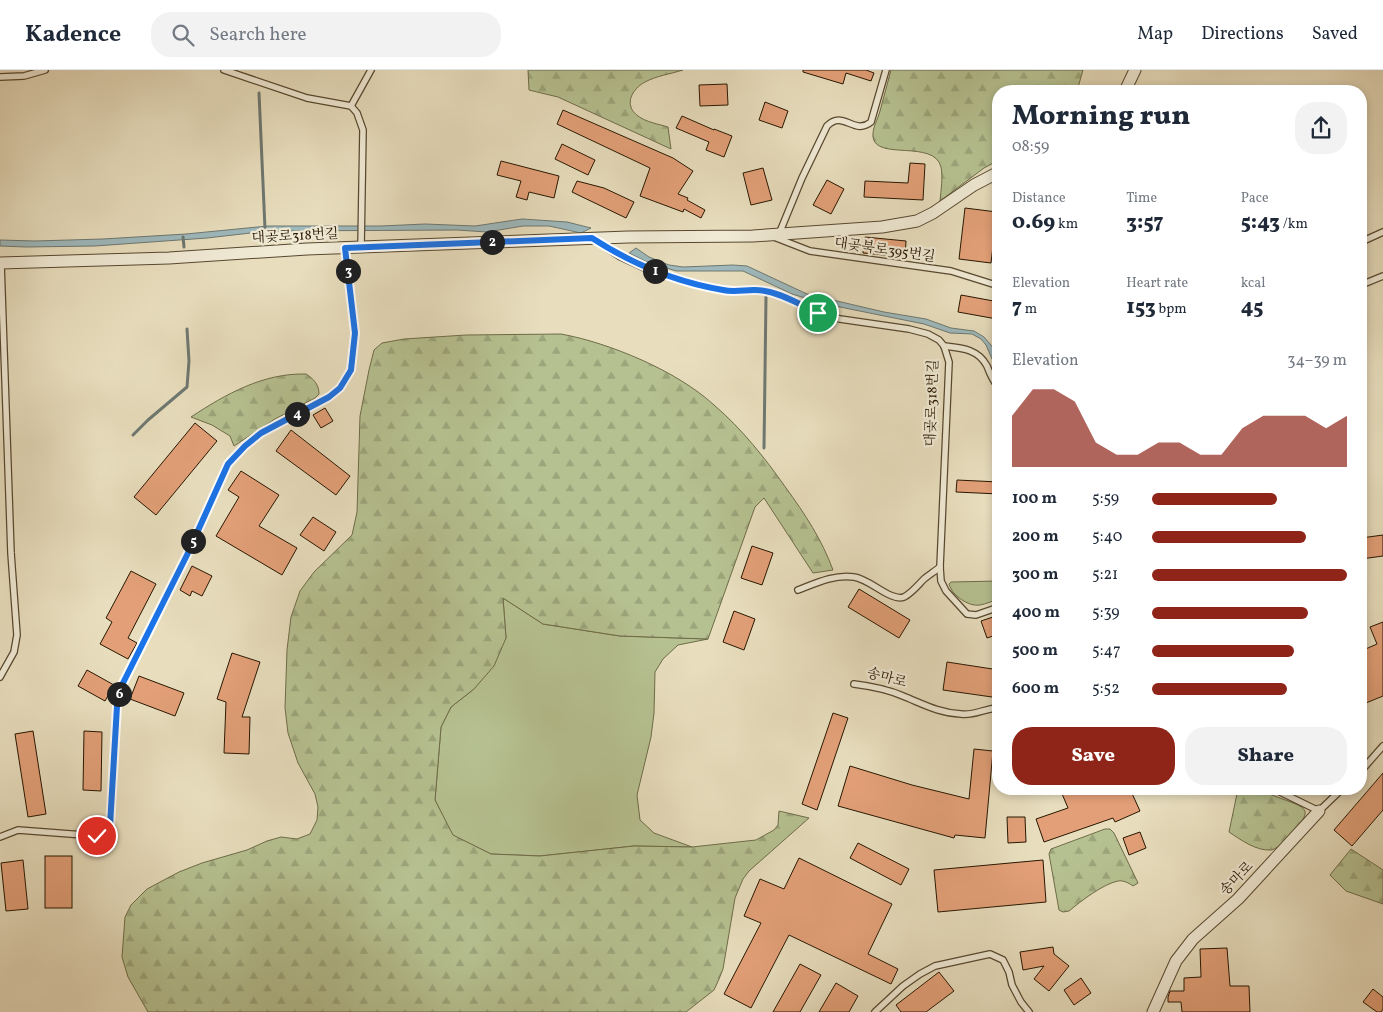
<!DOCTYPE html>
<meta charset="utf-8">
<style>
:root{--surface:#fff;--page:#f2f2f3;--text:#1f2937;--muted:#747a83;--line:#e0e1e3;--accent:#8f2418}
body{margin:0;font-family:Vollkorn,"Noto Serif KR",serif;background:var(--page);color:var(--text);height:100vh;display:flex;flex-direction:column;font-size:19px;white-space:nowrap}
*{box-sizing:border-box;margin:0}
p{font-size:16px;color:var(--muted)}
.icon{flex:none;width:28px;height:28px;fill:none;stroke:currentColor;stroke-width:2;stroke-linecap:round;stroke-linejoin:round}
.map{position:relative;flex:1;overflow:hidden}
.drawer{position:absolute;left:992px;top:15px;width:375px;height:710px;display:flex;flex-direction:column;background:var(--surface);border-radius:20px;box-shadow:0 2px 8px #0003}
.drawer>*{flex:none}
.pin{position:absolute;display:grid;place-items:center;width:42px;height:42px;color:#fff;margin:-21px;border:2px solid #fff;border-radius:50%;box-shadow:0 1px 5px #0007}
.km{position:absolute;width:25px;height:25px;margin:-12px;border-radius:50%;background:#222;color:#fff;font-size:14px;line-height:25px;text-align:center}
.round{display:grid;place-items:center;flex:none;width:52px;height:52px;border-radius:20px;background:var(--page)}
.overview{display:flex;align-items:center;justify-content:space-between;height:85px;padding:0 20px}
h1{font-size:28px;font-weight:800;line-height:38px}
.figures{display:grid;grid-template-columns:repeat(3,1fr);gap:8px;height:85px;padding:5px 20px}
.figures div{display:grid;align-content:center}
.figures b{font-size:21px;font-weight:800}
.figures small{font-size:14px;font-weight:400}
.figures p{font-size:14px}
.chart{height:140px;padding:10px 20px}
.chart p{display:flex;justify-content:space-between}
.chart svg{width:100%;height:90px;margin-top:5px;fill:var(--accent);opacity:.7}
.action{display:flex;gap:10px;margin-top:auto;padding:10px 20px}
.action a{flex:1;height:58px;border-radius:20px;background:var(--accent);color:#fff;font-size:20px;font-weight:800;line-height:58px;text-align:center}
.action a+a{background:var(--page);color:var(--text)}
ul{padding:0 20px;list-style:none;font-size:16px}
li{display:grid;grid-template-columns:80px 60px 1fr;align-items:center;height:38px}
li i{height:12px;border-radius:6px;background:var(--accent)}
header{display:flex;align-items:center;gap:30px;box-sizing:border-box;height:70px;padding:0 25px;background:var(--surface);border-bottom:1px solid var(--line)}
header strong{font-size:24px}
nav{display:flex;gap:28px;margin-inline-start:auto;font-size:18px}
.search{width:350px;height:45px;background:var(--page);display:flex;align-items:center;gap:12px;box-sizing:border-box;padding:0 18px;border-radius:20px;color:var(--muted);font-size:19px}
.map>svg:first-child{display:block}
</style>
<header>
<strong>Kadence</strong>
<div class="search"><svg class="icon" aria-label="search" viewBox="0 0 24 24"><circle cx="10" cy="10" r="6"/><path d="M15 15l6 6"/></svg>Search here</div>
<nav><a>Map</a><a>Directions</a><a>Saved</a></nav>
</header>
<div class="map">
<svg width="1383" height="942" viewBox="0 0 1383 942">
<defs>
<pattern id="forest-firs" width="22" height="20" patternUnits="userSpaceOnUse" patternTransform="scale(1.25)"><rect width="22" height="20" fill="#b6c191"/><path d="M5 1l3.5 6h-7zM16 11l3.5 6h-7z" fill="#9ca57b"/></pattern>
</defs>
<rect width="100%" height="100%" fill="#e8debe"/>
<filter id="stains"><feTurbulence type="fractalNoise" baseFrequency=".004" numOctaves="4"/><feColorMatrix values="0 0 0 0 .2 0 0 0 0 .09 0 0 0 0 .02 0 0 0 .5 -.17"/></filter>
<radialGradient id="worn" r=".72"><stop offset=".6" stop-color="#630" stop-opacity="0"/><stop offset="1" stop-color="#630" stop-opacity=".3"/></radialGradient>
<!-- green -->
<g fill="#b6c191" stroke="#6e6c48">
<path d="M999 511V529C992 531 986 534 980 535 968 537 952 525 949 514L951 512Z"/>
<polygon points="503,528 543,554 620,566 708,569 678,575 663,589 655,602 654,643 651,667 637,725 640,750 654,763 692,777 634,776 540,786 491,784 452,765 435,730 441,657 451,637 474,619 506,568"/>
</g>
<!-- forest -->
<g fill="url(#forest-firs)" stroke="#6e6c48">
<path d="M528 0H683C670 4 656 6 645 12 632 19 623 35 638 46 646 52 658 54 668 57L671 79 558 27 529 20Z"/>
<path d="M891 0H1083L1077 21H999V90L984 98 940 131C941 120 943 107 941 97 934 69 876 91 873 67 872 58 878 49 880 41 884 27 887 14 891 0Z"/>
<path d="M561 264C610 273 677 301 714 335 742 359 765 388 786 418 805 444 822 470 833 500L813 503 764 428 755 437 708 569 620 566 543 554 503 528 506 568 494 596 474 619 451 637 441 657 435 730 453 765 491 784 540 786 634 776 692 777 756 770 774 760 778 755 779 741 809 748 749 801 743 809 735 828 723 899 719 909 714 920 686 942H148L128 907 122 887 125 847 131 835 147 819 179 802 202 793 247 780 267 771 281 767 297 769 310 764 317 750 318 737 315 724 298 693 288 663 285 638 287 580 291 547 300 521 314 502 352 465 357 442 360 346 369 300 374 280 382 273 404 269 466 265Z"/>
<path d="M306 304C314 309 319 315 319 324L315 328 275 349 234 376 230 366 212 355 191 347C226 324 263 303 306 304Z"/>
<path d="M1238 719H1256L1296 734C1299 736 1303 737 1305 741 1308 750 1280 779 1271 780 1256 781 1241 770 1229 762Z"/>
<path d="M1105 759H1110L1114 763 1138 813 1133 816C1129 813 1123 810 1118 811 1103 814 1081 831 1069 841L1063 842 1059 840 1049 784 1051 779Z"/>
<polygon points="1351,779 1383,800 1383,834 1346,821 1330,805"/>
</g>
<!-- water -->
<g fill="#9eb9bd" stroke="#6e7871">
<polygon points="522,149 567,152 591,158 581,163 549,156 523,156 487,162 457,160 268,161 207,168 95,176 26,177 0,176 0,170 35,171 103,169 186,164 268,156 381,156 425,154 475,156"/>
<polygon points="636,178 649,187 669,195 683,197 733,195 747,196 807,224 884,242 926,249 951,258 974,261 984,267 996,281 999,289 999,305 986,275 981,269 972,264 950,263 924,254 825,234 792,224 743,201 676,201 645,191 629,183"/>
</g>
<g fill="none" stroke-linecap="round" stroke-linejoin="round">
<!-- stream -->
<g stroke="#6e7871" stroke-width="3">
<polyline points="259,23 265,159"/>
<polyline points="183,167 184,177"/>
<polyline points="133,365 148,350 187,317 189,291 187,259"/>
<polyline points="764,378 766,227"/>
</g>
</g>
<!-- building -->
<g fill="#e3a078" stroke="#271600">
<polygon points="803,0 866,0 874,3 871,11 846,3 843,14 803,2"/>
<polygon points="727,14 728,35 700,36 699,15"/>
<polygon points="765,32 788,41 782,58 759,50"/>
<polygon points="563,40 673,88 693,101 678,124 688,128 687,130 705,140 701,148 684,139 683,142 640,126 650,98 557,54"/>
<polygon points="682,46 714,60 714,59 732,66 724,87 706,80 709,72 676,58"/>
<polygon points="562,74 595,90 588,105 555,89"/>
<polygon points="501,91 559,106 554,128 529,122 527,130 516,127 521,111 497,105"/>
<polygon points="910,93 925,94 923,130 864,127 865,111 908,113"/>
<polygon points="763,98 772,130 751,135 743,103"/>
<polygon points="827,110 844,119 831,144 813,135"/>
<polygon points="577,111 604,118 634,132 626,148 572,122"/>
<polygon points="965,138 997,142 991,193 959,189"/>
<polygon points="865,167 906,171 905,187 863,183"/>
<polygon points="961,225 999,232 997,249 958,242"/>
<polygon points="325,338 333,351 321,358 313,345"/>
<polygon points="195,353 217,371 156,445 134,427"/>
<polygon points="291,360 350,406 336,425 276,381"/>
<polygon points="241,401 279,425 259,456 297,478 282,505 216,466 239,427 228,420"/>
<polygon points="957,410 999,412 999,424 956,422"/>
<polygon points="313,447 336,462 324,481 300,465"/>
<polygon points="1383,465 1383,486 1361,489 1361,468"/>
<polygon points="752,476 773,483 762,515 741,508"/>
<polygon points="192,496 212,506 202,526 192,521 190,526 180,520"/>
<polygon points="131,501 156,514 128,568 137,573 128,589 100,574 112,552 106,548"/>
<polygon points="859,519 910,550 899,568 848,537"/>
<polygon points="734,541 755,549 744,580 723,572"/>
<polygon points="999,545 999,564 987,568 981,551"/>
<polygon points="1383,552 1383,626 1361,635 1361,581 1377,574 1370,557"/>
<polygon points="232,583 260,592 242,647 250,647 249,684 224,683 226,632 217,629"/>
<polygon points="947,592 999,600 999,628 943,620"/>
<polygon points="87,600 114,615 105,631 78,616"/>
<polygon points="139,606 184,623 175,646 130,629"/>
<polygon points="833,643 848,648 817,740 802,734"/>
<polygon points="33,661 46,744 28,747 15,664"/>
<polygon points="84,661 102,662 101,721 83,720"/>
<polygon points="974,679 993,681 985,768 955,765 954,768 838,736 850,696 912,715 969,729"/>
<polygon points="1383,703 1383,740 1352,776 1334,760"/>
<polygon points="1060,719 1130,719 1140,741 1115,752 1113,748 1044,772 1036,749 1068,738"/>
<polygon points="1007,747 1025,747 1026,772 1008,773"/>
<polygon points="1140,762 1146,778 1129,785 1123,768"/>
<polygon points="858,773 909,799 901,815 850,788"/>
<rect x="45" y="786" width="27" height="52"/>
<polygon points="799,788 892,834 868,884 898,899 891,914 789,865 751,938 724,924 761,853 744,846 760,809 784,819"/>
<polygon points="23,790 28,839 6,841 1,793"/>
<polygon points="1043,790 1046,832 938,842 934,800"/>
<polygon points="1053,877 1054,884 1069,896 1049,921 1034,909 1044,896 1023,900 1020,882"/>
<polygon points="1227,878 1230,916 1249,916 1250,942 1182,942 1181,932 1168,932 1168,927 1170,921 1184,921 1184,908 1201,907 1200,879"/>
<polygon points="800,894 821,905 800,942 773,942"/>
<polygon points="939,902 954,921 926,942 901,942 896,935"/>
<polygon points="1081,908 1091,923 1074,935 1064,920"/>
<polygon points="836,913 858,926 849,942 819,942"/>
<polygon points="1373,919 1383,927 1383,939 1381,942 1377,942 1363,932"/>
</g>
<g fill="none" stroke-linecap="round" stroke-linejoin="round">
<!-- lane casing -->
<g stroke="#574830" stroke-width="8">
<g id="lane">
<polyline points="224,0 307,28 351,36 357,43 363,60 361,177"/>
<polyline points="0,7 24,6 45,0"/>
<polyline points="351,36 371,0"/>
<path d="M779 164 802 108 827 56C843 39 854 66 871 52L886 0"/>
<polyline points="774,167 810,181 951,201 999,216"/>
<polyline points="596,171 619,186 647,199 693,213 726,221 764,220 778,224 818,243 840,249 909,259 928,264 939,270 944,276 949,292 940,497 941,511 946,521 967,544 976,545 999,537"/>
<polyline points="1361,172 1383,162"/>
<polyline points="1361,215 1383,206"/>
<path d="M944 276C962 278 978 279 987 296 990 304 993 311 999 318"/>
<path d="M798 520C816 513 835 504 854 507 870 509 891 532 904 527 912 523 918 515 924 509 929 505 935 501 940 497"/>
<polyline points="0,607 14,582 17,565 11,483 1,193"/>
<path d="M854 614C870 616 887 619 903 626 923 634 939 643 961 644 975 646 985 638 999 638"/>
<polyline points="1361,701 1383,676"/>
<polyline points="1274,719 1319,741 1342,719"/>
<polyline points="0,767 18,760 97,766 106,764 110,756 117,636 120,619 187,485 228,394 245,376 261,363 329,327 340,318 351,300 355,263 345,178"/>
<polyline points="875,942 903,916 920,904 935,896 990,884 1003,890 1009,902 1012,915 1021,932 1029,942"/>
</g>
</g>
<!-- street casing -->
<g stroke="#574830" stroke-width="13">
<g id="street">
<polyline points="1125,21 1135,0"/>
<polyline points="0,193 169,188 307,179 628,167 753,166 882,157 917,151 933,143 974,115 999,102"/>
<polyline points="1153,942 1176,891 1193,869 1238,829 1319,741"/>
</g>
</g>
<!-- lane -->
<use href="#lane" stroke="#f0ead5" stroke-width="5.5"/>
<!-- street -->
<use href="#street" stroke="#f0ead5" stroke-width="11"/>
</g>
<g fill="none" stroke-linecap="round" stroke-linejoin="round">
<!-- route casing -->
<g stroke="#fff" stroke-width="10">
<path id="route" d="M97 766 106 764 110 756 117 636 120 619 187 485 228 394 245 376 261 363 329 327 340 318 351 300 355 263 345 178 592 168C632 194 676 212 723 220 737 223 751 218 765 221 783 224 801 235 818 243"/>
</g>
<!-- route -->
<use href="#route" stroke="#1a73e8" stroke-width="6"/>
</g>
<g text-anchor="middle" stroke-width="4.5" stroke-linejoin="round" paint-order="stroke">
<!-- street labels -->
<g font-size="14" fill="#271600" stroke="#f0ead5">
<text transform="translate(295 165) rotate(-3)" y="5">대곶로318번길</text>
<text transform="translate(885 179) rotate(8)" y="5">대곶북로395번길</text>
<text transform="translate(931 333) rotate(-88)" y="5">대곶로318번길</text>
<text transform="translate(887 607) rotate(15)" y="5">송마로</text>
<text transform="translate(1236 808) rotate(-46)" y="5">송마로</text>
</g>
</g>
<rect width="100%" height="100%" filter="url(#stains)"/>
<rect width="100%" height="100%" fill="url(#worn)"/>
</svg>
<div class="pin" style="left:818px;top:243px;background:#1e9e55"><svg class="icon" aria-label="arrive" viewBox="0 0 24 24"><path d="M6 21V4h12l-3 4 3 4H6"/></svg></div>
<div class="pin" style="left:97px;top:766px;background:#d93025"><svg class="icon" aria-label="check" viewBox="0 0 24 24"><path d="M5 12l5 5 9-10"/></svg></div>
<b class="km" style="left:655px;top:201px">1</b>
<b class="km" style="left:492px;top:172px">2</b>
<b class="km" style="left:348px;top:201px">3</b>
<b class="km" style="left:297px;top:344px">4</b>
<b class="km" style="left:193px;top:471px">5</b>
<b class="km" style="left:119px;top:624px">6</b>
<section class="drawer">
<div class="overview"><div><h1>Morning run</h1><p>08:59</p></div><a class="round"><svg class="icon" aria-label="share" viewBox="0 0 24 24"><path d="M12 15V3M7 8l5-5 5 5M5 13v7h14v-7"/></svg></a></div>
<div class="figures">
<div><p>Distance</p><b>0.69<small> km</small></b></div>
<div><p>Time</p><b>3:57</b></div>
<div><p>Pace</p><b>5:43<small> /km</small></b></div>
</div>
<div class="figures">
<div><p>Elevation</p><b>7<small> m</small></b></div>
<div><p>Heart rate</p><b>153<small> bpm</small></b></div>
<div><p>kcal</p><b>45</b></div>
</div>
<div class="chart"><p><span>Elevation</span>34–39 m</p>
<svg viewBox="0 0 160 44" preserveAspectRatio="none"><path d="M0 44V19L10 6L20 6L30 12L40 32L50 38L60 38L70 32L80 32L90 38L100 38L110 25L120 19L130 19L140 19L150 25L160 19V44z"/></svg>
</div>
<ul>
<li><b>100 m</b>5:59<i style="width:64%"></i></li>
<li><b>200 m</b>5:40<i style="width:79%"></i></li>
<li><b>300 m</b>5:21<i style="width:100%"></i></li>
<li><b>400 m</b>5:39<i style="width:80%"></i></li>
<li><b>500 m</b>5:47<i style="width:73%"></i></li>
<li><b>600 m</b>5:52<i style="width:69%"></i></li>
</ul>
<div class="action"><a>Save</a><a>Share</a></div>
</section>
</div>
